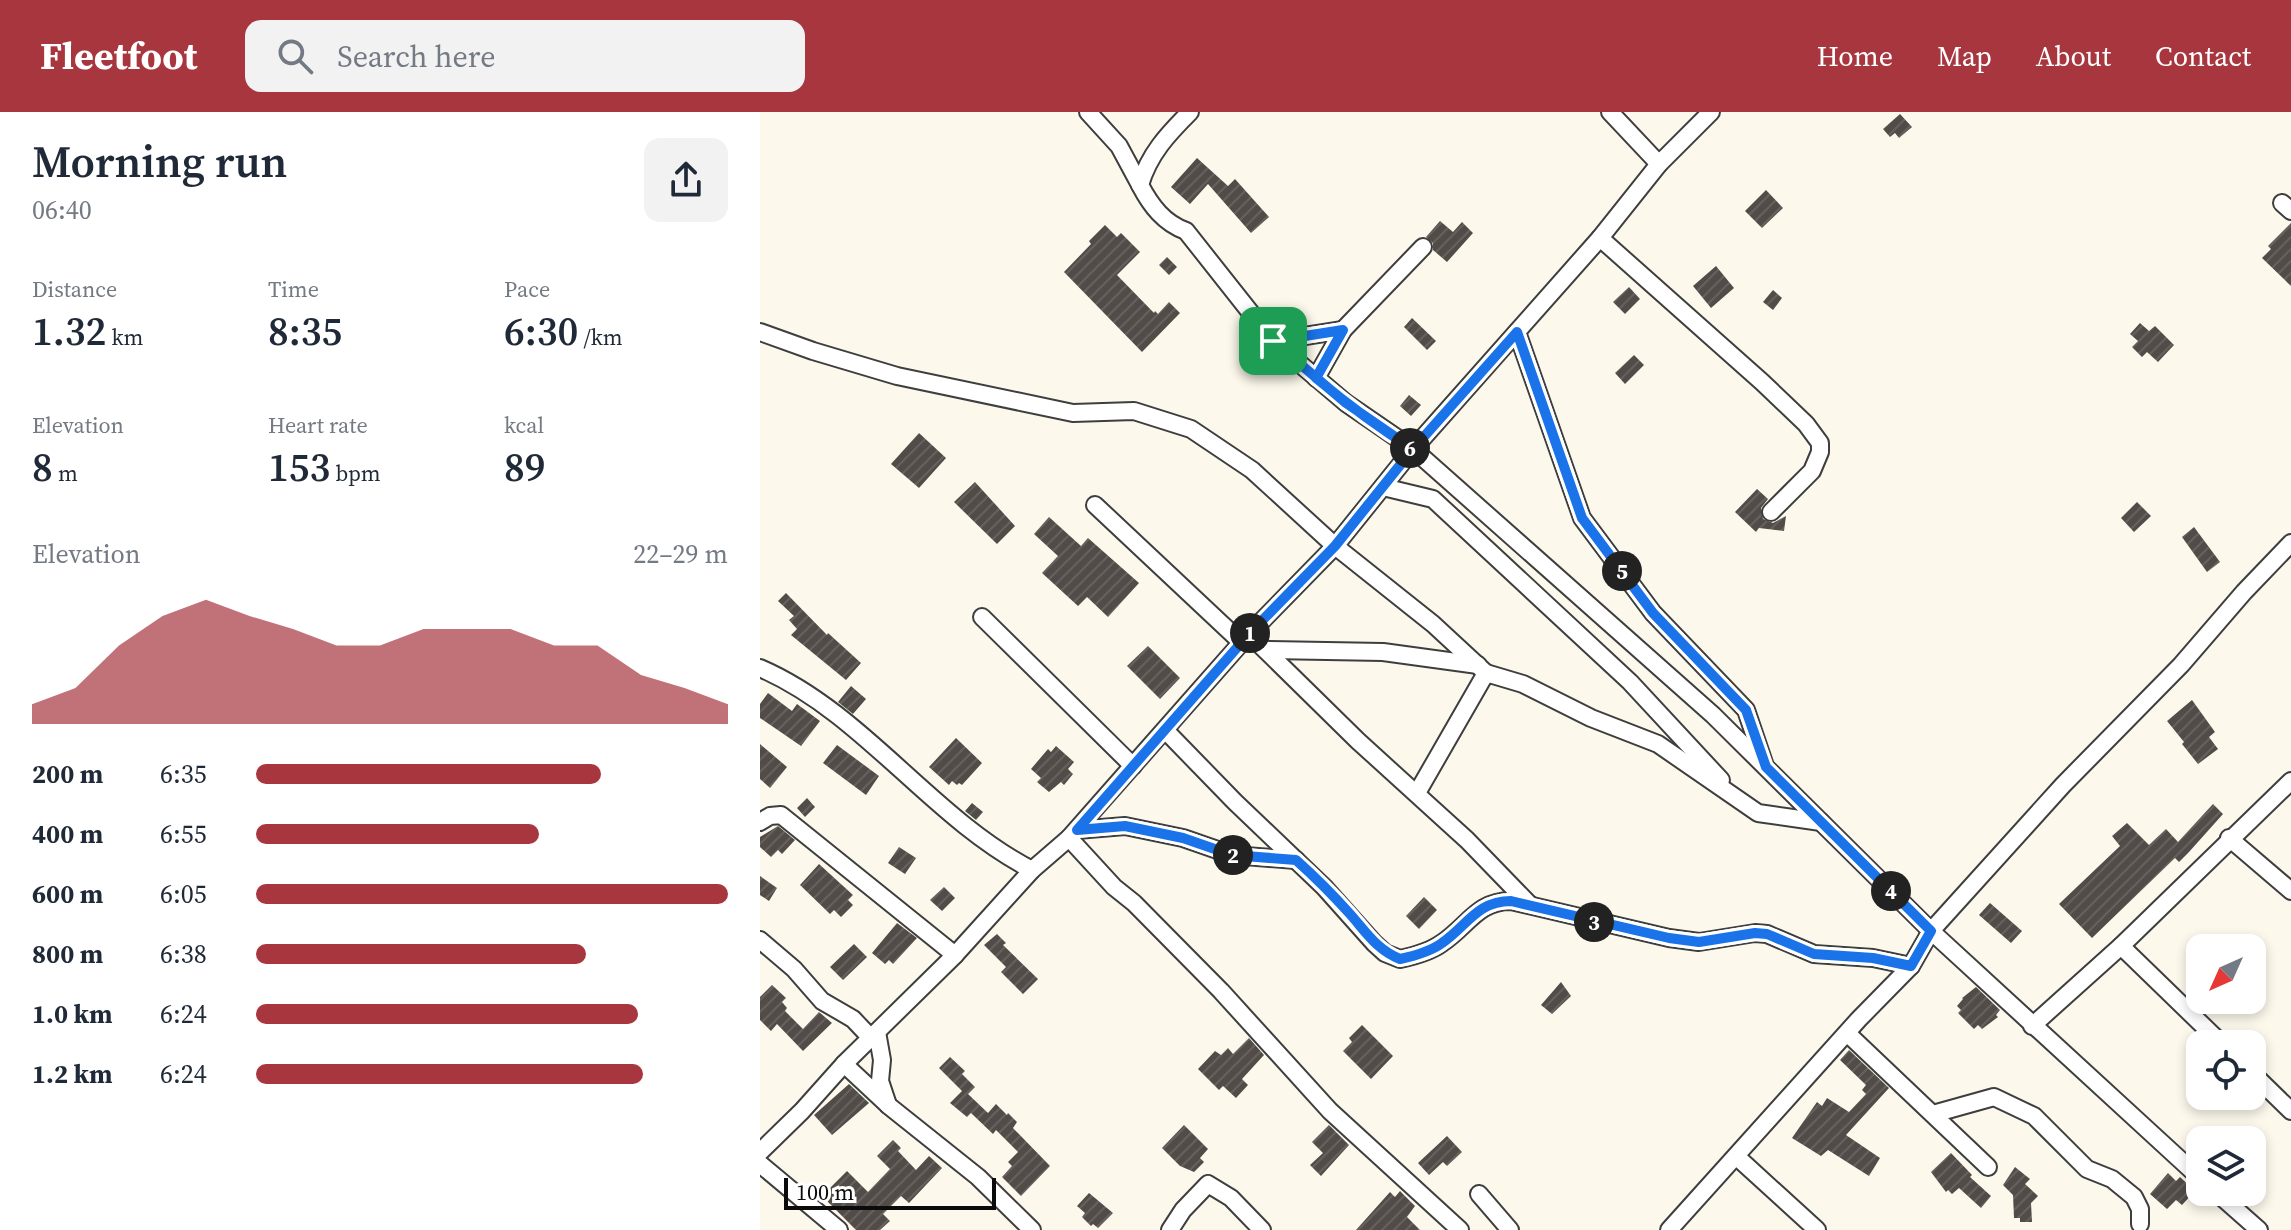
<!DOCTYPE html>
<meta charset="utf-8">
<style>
:root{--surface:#fff;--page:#f2f2f3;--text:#1f2937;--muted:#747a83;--accent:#a8363f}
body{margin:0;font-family:"Source Serif 4",serif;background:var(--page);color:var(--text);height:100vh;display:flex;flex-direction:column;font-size:30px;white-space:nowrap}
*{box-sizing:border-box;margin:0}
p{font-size:26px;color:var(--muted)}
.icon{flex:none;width:44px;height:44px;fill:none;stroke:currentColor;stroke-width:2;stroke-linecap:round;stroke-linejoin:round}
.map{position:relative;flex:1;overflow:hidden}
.sheet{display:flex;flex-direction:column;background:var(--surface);width:760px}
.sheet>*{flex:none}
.needle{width:52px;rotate:225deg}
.buttons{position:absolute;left:1426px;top:822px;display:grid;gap:16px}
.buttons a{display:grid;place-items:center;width:80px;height:80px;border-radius:16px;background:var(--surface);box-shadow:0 4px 12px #0003;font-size:40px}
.scale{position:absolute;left:24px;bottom:20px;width:212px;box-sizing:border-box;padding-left:8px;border:4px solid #0b0b0b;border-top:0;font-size:22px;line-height:28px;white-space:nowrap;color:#0b0b0b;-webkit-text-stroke:6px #fff;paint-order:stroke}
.pin{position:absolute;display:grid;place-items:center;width:68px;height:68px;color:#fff;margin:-34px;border-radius:16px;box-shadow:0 4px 12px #0006}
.km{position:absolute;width:40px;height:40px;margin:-20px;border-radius:50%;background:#222;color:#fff;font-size:22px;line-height:40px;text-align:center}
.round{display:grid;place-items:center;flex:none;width:84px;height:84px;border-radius:16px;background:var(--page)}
.headline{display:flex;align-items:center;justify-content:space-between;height:136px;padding:0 32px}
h1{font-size:44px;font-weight:600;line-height:60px}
.stats{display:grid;grid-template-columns:repeat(3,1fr);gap:12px;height:136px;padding:8px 32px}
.stats div{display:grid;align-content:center}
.stats b{font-size:40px;font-weight:600}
.stats small{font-size:22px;font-weight:400}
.stats p{font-size:22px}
.chart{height:224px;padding:16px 32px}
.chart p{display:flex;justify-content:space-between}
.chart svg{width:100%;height:144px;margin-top:8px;fill:var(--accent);opacity:.7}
ul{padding:0 32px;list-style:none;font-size:26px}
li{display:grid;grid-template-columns:128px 96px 1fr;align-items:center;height:60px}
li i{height:20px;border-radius:10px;background:var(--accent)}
header{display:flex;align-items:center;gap:48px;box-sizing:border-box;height:112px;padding:0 40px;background:var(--accent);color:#fff}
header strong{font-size:38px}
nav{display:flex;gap:44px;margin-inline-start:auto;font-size:28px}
.search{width:560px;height:72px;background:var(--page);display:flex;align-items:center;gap:20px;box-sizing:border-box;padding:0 28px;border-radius:16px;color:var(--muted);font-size:30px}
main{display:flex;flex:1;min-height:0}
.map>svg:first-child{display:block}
</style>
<header>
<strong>Fleetfoot</strong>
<div class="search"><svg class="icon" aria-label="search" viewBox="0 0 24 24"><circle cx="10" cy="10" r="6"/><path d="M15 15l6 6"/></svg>Search here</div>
<nav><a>Home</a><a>Map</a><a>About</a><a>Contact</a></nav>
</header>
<main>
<section class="sheet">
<div class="headline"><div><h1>Morning run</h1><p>06:40</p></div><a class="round"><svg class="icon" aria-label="share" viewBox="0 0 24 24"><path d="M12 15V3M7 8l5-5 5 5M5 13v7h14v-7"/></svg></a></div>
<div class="stats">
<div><p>Distance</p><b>1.32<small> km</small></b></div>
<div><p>Time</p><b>8:35</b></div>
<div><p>Pace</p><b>6:30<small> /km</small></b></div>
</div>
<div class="stats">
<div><p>Elevation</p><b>8<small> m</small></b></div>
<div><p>Heart rate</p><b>153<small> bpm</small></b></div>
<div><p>kcal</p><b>89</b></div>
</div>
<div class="chart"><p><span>Elevation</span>22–29 m</p>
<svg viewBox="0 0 160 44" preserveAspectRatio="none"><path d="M0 44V38L10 33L20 20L30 11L40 6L50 11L60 15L70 20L80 20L90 15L100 15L110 15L120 20L130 20L140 29L150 33L160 38V44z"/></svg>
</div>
<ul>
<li><b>200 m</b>6:35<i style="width:73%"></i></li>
<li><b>400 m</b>6:55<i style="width:60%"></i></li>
<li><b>600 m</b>6:05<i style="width:100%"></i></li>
<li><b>800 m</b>6:38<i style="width:70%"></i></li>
<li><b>1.0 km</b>6:24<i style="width:81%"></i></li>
<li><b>1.2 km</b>6:24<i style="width:82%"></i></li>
</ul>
</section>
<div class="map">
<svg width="1531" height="1118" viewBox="0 0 1531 1118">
<defs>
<pattern id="building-hatch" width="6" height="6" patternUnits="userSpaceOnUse" patternTransform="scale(2)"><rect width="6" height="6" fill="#524c49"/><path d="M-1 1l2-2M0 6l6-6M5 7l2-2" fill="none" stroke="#66615f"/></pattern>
</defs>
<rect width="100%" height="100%" fill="#fcf8eb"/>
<!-- building -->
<g fill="url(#building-hatch)">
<polygon points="1140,2 1152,15 1139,26 1135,21 1130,25 1123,17"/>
<polygon points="437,46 468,74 475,67 509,105 491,121 448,72 430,92 411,75"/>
<polygon points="1006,78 1023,96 1002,116 985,99"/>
<polygon points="680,109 693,120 702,110 713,121 687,150 673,138 673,131 666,125"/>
<polygon points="1531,111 1531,174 1502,146 1511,137 1508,134"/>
<polygon points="345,113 357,125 361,121 380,140 357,163 394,201 395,199 398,202 409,190 420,201 382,240 304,160 331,132 329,129"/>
<polygon points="407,145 417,155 409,163 399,153"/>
<polygon points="956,154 974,176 951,196 933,174"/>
<polygon points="869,175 880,187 865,202 853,190"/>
<polygon points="1013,178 1022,186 1013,198 1003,190"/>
<polygon points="652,206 676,229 667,238 644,215"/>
<polygon points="1380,211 1389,219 1395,214 1414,233 1398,250 1387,240 1382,245 1372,235 1378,229 1370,222"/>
<polygon points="874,243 884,253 865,272 855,261"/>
<polygon points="649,283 661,293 651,304 640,294"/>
<polygon points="159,321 186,346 159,376 131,352"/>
<polygon points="215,370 255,414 237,432 194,390"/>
<polygon points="997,377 1008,387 1001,396 1003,407 1013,411 1026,404 1024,419 999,416 996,420 975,400"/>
<polygon points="1377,390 1391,404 1374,420 1361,406"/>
<polygon points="289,405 321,434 328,426 379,471 348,505 327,485 318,494 282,461 298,444 274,422"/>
<polygon points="1434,415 1460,450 1447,460 1422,425"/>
<polygon points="26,481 67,523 68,521 101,551 86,568 31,523 37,517 29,508 34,504 18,489"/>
<polygon points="388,534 420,566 400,587 367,554"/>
<polygon points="91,574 106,587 93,602 78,590"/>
<polygon points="8,581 32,599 37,592 60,609 41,634 0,606 0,592"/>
<polygon points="1432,588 1455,620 1449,625 1458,637 1438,652 1422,632 1424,630 1407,609"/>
<polygon points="196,626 222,651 202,673 199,671 197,673 192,669 189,673 169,655"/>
<polygon points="0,632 27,655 10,676 0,667"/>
<polygon points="77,633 119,664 106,683 63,651"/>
<polygon points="296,634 314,650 308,657 313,662 304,673 301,670 289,680 277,670 281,666 271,657 288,637 291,640"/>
<polygon points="47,686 55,695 45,705 37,696"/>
<polygon points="212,691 223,700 216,708 205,699"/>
<polygon points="1453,692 1463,702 1429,740 1419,750 1415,746 1332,826 1299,792 1360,734 1352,724 1367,711 1389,733 1406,717 1418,730"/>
<polygon points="18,714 35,728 22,742 18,738 11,745 0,735 0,725"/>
<polygon points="139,735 156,746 145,762 128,751"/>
<polygon points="59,752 93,783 88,788 93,793 81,805 74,798 70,802 40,773"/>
<polygon points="0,764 17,776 9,789 0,783"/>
<polygon points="184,775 195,786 182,799 170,788"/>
<polygon points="664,785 677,798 659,817 646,804"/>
<polygon points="1230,791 1262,819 1251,831 1219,803"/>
<polygon points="137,811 157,826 133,852 129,848 125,852 112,841"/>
<polygon points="237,822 246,831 243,833 278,867 263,882 241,860 246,855 224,833"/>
<polygon points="94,832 107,845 83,868 70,855"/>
<polygon points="801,870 811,884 792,902 781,893"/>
<polygon points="12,873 26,886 22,890 27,896 25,899 43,917 59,900 72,911 43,939 17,912 11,919 0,908 0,885"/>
<polygon points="1216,875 1240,898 1236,903 1238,905 1222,917 1218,913 1214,917 1198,901 1201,898 1197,894 1203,887 1202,886"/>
<polygon points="602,913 633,944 611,967 583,939 592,930 589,926"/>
<polygon points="489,926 504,943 482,967 488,973 476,986 463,974 459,978 438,957 455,939 461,943 468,936 473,942"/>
<polygon points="1089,938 1129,976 1086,1023 1120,1046 1109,1064 1068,1038 1061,1044 1032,1026 1057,990 1062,994 1067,986 1089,1000 1106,982 1102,978 1106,973 1080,948"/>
<polygon points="190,945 205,959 202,962 215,975 208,982 228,1001 236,992 247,1003 248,1001 257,1010 253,1016 290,1054 261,1084 242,1065 252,1054 248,1050 258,1040 236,1018 233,1022 211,1001 207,1005 190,991 202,979 179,956"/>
<polygon points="89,972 109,991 72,1023 54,1003"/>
<polygon points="424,1013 448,1037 440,1046 444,1050 434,1060 420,1054 402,1036"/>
<polygon points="569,1013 589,1033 561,1064 550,1053 563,1041 552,1030"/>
<polygon points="687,1024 702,1040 687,1054 683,1050 669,1063 658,1051"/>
<polygon points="133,1028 141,1036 138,1039 156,1058 169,1044 182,1056 149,1091 141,1084 123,1102 130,1109 120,1118 96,1118 62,1084 87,1059 108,1080 130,1057 117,1044"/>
<polygon points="1191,1041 1212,1063 1210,1065 1231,1084 1221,1096 1199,1076 1192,1082 1188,1078 1186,1080 1171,1060"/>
<polygon points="1255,1055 1270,1067 1265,1072 1278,1084 1271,1091 1272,1110 1260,1110 1260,1106 1254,1106 1253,1083 1243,1073"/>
<polygon points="1408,1061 1416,1069 1420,1065 1435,1079 1422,1093 1416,1088 1407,1097 1390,1082"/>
<polygon points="640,1079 655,1094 647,1105 660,1118 596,1118 630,1080 635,1085"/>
<polygon points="329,1081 353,1101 338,1116 333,1112 331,1114 322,1105 325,1101 317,1094"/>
</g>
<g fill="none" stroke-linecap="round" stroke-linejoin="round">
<!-- minor casing -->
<g stroke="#3e3e3e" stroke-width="20">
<g id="minor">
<polyline points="328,0 359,34 380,73"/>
<path d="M430 0C408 22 389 42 380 73 391 94 404 111 426 119L513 229 586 291 653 337 953 603 1171 819 1440 1066"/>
<polyline points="850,0 899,52"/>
<polyline points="1522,91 1531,99"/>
<polyline points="840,126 1002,270 1046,312 1060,331 1060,340 1052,359 1011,400"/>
<polyline points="0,220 53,239 137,264 313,301 374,299 431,317 492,358 575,434 673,512 726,561"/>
<polyline points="757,220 822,406 893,501 986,598 1004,651"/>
<polyline points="513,229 583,218"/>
<polyline points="556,266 583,218 663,135"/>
<polyline points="623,375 673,387 870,570 961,668"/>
<polyline points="335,393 482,531"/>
<polyline points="222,505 373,654"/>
<polyline points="489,522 598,629 707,728 770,793"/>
<polyline points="508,538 623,540 718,553"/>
<path d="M0 556C104 601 171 706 272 758"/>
<path d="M405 618 475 690 564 775 614 831 625 841 640 847C654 844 670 840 682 831 708 814 717 789 751 789L909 826 939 830 995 821 1007 822 1054 842 1113 846 1151 854"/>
<polyline points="657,681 726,561 763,572 831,606 898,632 998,701 1061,710"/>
<polyline points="0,710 10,704 21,703 195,843"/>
<polyline points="317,718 365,714 423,726 472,743 536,748"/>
<polyline points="309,726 354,775 374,791 461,879 570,999 700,1118"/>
<polyline points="1469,726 1531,779"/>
<polyline points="0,828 34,857 62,889 93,907 111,926"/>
<polyline points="1361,834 1462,932"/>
<polyline points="1272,914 1361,834 1531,669"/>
<polyline points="117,920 122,948 120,969 128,993"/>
<polyline points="1088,922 1228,1055"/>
<polyline points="84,952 129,994 218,1065 272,1118"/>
<polyline points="1492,961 1531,999"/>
<polyline points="1173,1002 1234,985 1274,1004 1327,1057 1352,1067 1374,1085 1380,1097 1380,1112"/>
<polyline points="0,1040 42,999 84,952 195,843 272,758 309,726 489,522 575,434 653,337 840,126 899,52 951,0"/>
<polyline points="977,1045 1057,1118"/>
<polyline points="0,1052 79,1118"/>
<polyline points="1456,1080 1499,1118"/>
<polyline points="719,1082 750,1118"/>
<polyline points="410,1118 423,1098 448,1072 471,1086 502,1118"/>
<polyline points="909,1118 1099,907 1151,854 1171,819 1303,673 1421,553 1484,480 1531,431"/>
</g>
</g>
<!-- minor -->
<use href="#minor" stroke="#fff" stroke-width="16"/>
</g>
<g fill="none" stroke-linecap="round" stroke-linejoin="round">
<!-- route casing -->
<g stroke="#fff" stroke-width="16">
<path id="route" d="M513 229 586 291 653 337 575 434 489 522 317 718 365 714 423 726 472 743 536 748C555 765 573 783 590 802 606 820 617 838 640 847 654 844 670 840 682 831 707 814 717 789 751 789L909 826 939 830 995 821 1007 822 1054 842 1113 846 1151 854 1171 819 1006 655 986 598 893 501 822 406 757 220 653 337C619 316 587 292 556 266L583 218 513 229"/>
</g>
<!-- route -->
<use href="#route" stroke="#1a73e8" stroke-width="10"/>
</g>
</svg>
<div class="buttons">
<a><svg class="needle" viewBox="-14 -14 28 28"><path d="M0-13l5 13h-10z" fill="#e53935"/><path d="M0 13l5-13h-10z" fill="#747a83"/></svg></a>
<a><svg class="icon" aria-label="locate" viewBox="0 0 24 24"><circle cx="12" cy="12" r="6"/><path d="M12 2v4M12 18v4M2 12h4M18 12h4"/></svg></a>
<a><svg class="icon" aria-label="layers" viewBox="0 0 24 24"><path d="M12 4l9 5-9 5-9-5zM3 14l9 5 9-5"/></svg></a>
</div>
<div class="scale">100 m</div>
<div class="pin" style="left:513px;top:229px;background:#1e9e55"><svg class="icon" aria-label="arrive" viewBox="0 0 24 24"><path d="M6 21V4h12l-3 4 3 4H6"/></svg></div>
<b class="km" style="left:490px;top:521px">1</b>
<b class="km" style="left:473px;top:743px">2</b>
<b class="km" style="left:834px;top:810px">3</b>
<b class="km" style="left:1131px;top:779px">4</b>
<b class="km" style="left:862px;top:459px">5</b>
<b class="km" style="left:650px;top:336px">6</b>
</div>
</main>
